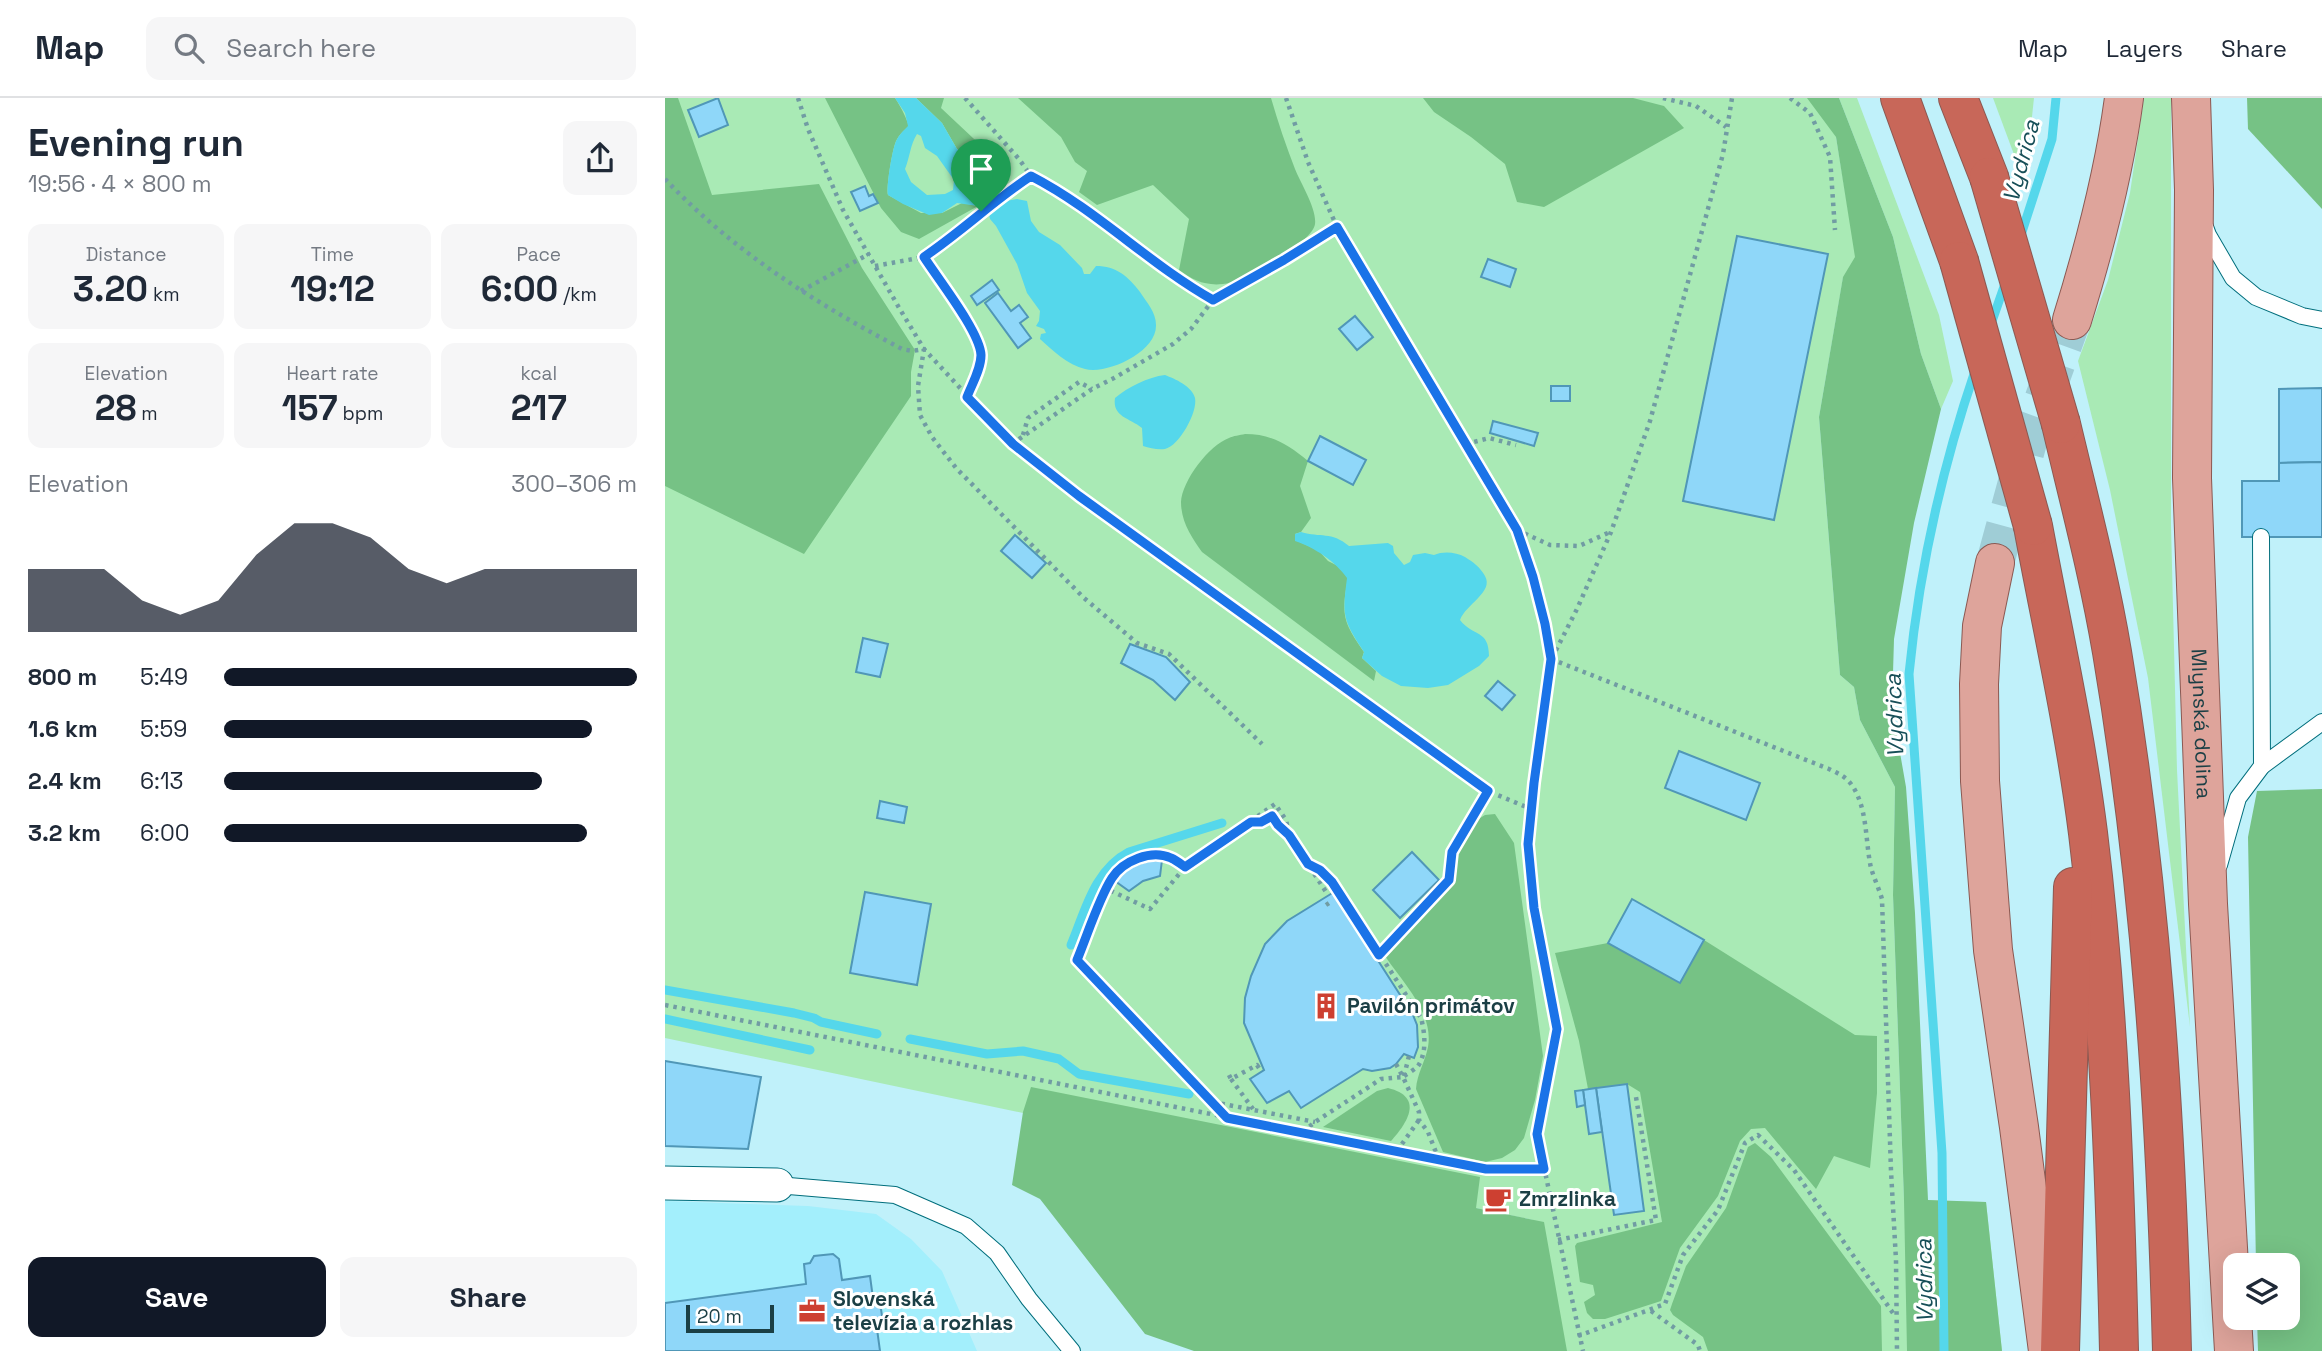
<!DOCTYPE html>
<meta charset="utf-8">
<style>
:root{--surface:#fff;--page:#f6f6f7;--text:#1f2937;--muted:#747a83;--line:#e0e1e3;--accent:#111827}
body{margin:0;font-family:"Space Grotesk",sans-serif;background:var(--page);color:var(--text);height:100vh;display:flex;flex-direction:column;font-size:26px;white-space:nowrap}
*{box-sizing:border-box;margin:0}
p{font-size:23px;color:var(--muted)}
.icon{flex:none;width:38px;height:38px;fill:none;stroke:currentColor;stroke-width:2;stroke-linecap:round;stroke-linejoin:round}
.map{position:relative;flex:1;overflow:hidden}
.panel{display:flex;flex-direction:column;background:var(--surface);width:665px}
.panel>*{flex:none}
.buttons{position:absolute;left:1558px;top:1155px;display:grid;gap:14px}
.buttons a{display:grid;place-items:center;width:77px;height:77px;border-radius:14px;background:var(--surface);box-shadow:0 7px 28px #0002;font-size:35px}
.scale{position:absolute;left:21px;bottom:18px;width:88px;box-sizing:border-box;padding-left:7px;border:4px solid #1b3f45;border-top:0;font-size:19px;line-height:24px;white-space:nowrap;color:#1b3f45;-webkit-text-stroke:5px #fff;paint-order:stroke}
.pin{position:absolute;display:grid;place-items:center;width:60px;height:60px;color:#fff;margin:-72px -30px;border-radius:50% 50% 50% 0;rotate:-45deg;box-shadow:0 0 7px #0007}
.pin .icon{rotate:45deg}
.round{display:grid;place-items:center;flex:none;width:74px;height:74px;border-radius:14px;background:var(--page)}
.head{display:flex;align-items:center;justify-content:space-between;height:119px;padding:0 28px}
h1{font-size:38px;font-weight:800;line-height:52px}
.figures{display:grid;grid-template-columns:repeat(3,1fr);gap:10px;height:119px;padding:7px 28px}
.figures div{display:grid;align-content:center;border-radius:14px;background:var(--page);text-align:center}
.figures b{font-size:35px;font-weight:800}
.figures small{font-size:19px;font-weight:400}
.figures p{font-size:19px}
.chart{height:196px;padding:14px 28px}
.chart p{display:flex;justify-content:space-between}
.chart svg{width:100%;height:126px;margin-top:7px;fill:var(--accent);opacity:.7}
.primary-button{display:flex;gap:14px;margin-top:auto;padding:14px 28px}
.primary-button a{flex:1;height:80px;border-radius:14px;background:var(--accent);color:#fff;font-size:28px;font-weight:800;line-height:80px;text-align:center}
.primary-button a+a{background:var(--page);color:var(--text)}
ul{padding:0 28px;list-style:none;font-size:23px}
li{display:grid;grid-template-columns:112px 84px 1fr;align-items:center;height:52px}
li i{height:18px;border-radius:9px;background:var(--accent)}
header{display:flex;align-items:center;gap:42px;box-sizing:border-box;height:98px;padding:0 35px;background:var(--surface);border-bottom:2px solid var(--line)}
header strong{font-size:33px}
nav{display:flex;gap:38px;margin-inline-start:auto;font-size:24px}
.search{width:490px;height:63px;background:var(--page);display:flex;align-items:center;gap:18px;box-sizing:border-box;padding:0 24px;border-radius:14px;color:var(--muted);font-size:26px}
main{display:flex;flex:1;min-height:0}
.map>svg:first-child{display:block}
</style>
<header>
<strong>Map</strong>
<div class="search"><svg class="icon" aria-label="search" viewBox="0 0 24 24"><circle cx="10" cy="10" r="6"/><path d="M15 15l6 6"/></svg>Search here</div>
<nav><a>Map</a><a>Layers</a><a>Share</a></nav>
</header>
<main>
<section class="panel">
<div class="head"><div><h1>Evening run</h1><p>19:56 · 4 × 800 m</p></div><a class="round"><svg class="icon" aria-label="share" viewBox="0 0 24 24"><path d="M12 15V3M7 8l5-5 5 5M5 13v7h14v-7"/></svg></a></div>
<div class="figures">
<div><p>Distance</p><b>3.20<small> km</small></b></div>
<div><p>Time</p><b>19:12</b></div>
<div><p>Pace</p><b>6:00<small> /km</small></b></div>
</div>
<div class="figures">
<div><p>Elevation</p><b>28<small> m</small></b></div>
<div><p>Heart rate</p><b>157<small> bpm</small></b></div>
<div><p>kcal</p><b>217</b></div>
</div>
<div class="chart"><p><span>Elevation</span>300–306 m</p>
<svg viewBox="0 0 160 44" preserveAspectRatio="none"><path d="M0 44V22L10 22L20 22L30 33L40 38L50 33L60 17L70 6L80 6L90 11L100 22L110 27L120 22L130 22L140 22L150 22L160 22V44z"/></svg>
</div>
<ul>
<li><b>800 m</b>5:49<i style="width:100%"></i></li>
<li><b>1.6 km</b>5:59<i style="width:89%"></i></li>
<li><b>2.4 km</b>6:13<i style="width:77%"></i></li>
<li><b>3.2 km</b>6:00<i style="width:88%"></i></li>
</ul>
<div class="primary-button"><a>Save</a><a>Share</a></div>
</section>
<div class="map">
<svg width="1657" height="1253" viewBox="0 0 1657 1253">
<rect width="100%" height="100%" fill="#c0f1fa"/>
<!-- built -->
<polygon fill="#a3effc" points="0,1103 143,1108 211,1116 246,1141 277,1173 312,1253 0,1253"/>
<!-- green -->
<g fill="#a9eab5">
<polygon points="0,0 1158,0 1171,39 1191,159 1178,180 1154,319 1175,577 1189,589 1195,622 1230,689 1228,797 1239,1102 1321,1104 1337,1253 863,1253 868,1122 0,940"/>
<polygon points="1174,0 1192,0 1274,217 1288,283 1276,311 1256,256 1228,139"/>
<polygon points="1328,0 1369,0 1366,28 1354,70"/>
<polygon points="1479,0 1506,0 1506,427 1512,672 1525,929 1483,580 1445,392 1413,263 1443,182 1465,95"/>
</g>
<!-- forest -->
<g fill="#76c285">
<polygon points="0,0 13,0 47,97 154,86 197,170 250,252 246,274 246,298 139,456 0,388"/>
<path d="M160 0H230C236 9 240 17 244 28 238 33 232 39 230 46 227 55 221 89 223 97L256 115H277L297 105 313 108 254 141 236 134 216 110Z"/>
<polygon points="251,0 279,0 276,10 341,71 341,80 336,91 330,75 323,69 309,64 292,51 277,25"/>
<path d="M353 0H606C613 24 621 48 630 71 636 86 652 111 650 126 648 145 577 184 558 186 540 188 528 182 514 172L524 121 488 87 432 107 414 94 422 73 410 64 396 39Z"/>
<polygon points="758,0 968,0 999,8 1019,30 879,109 852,104 840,66 806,39 769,14"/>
<polygon points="1142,0 1174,0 1228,139 1256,256 1276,311 1249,425 1229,541 1227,609 1241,689 1250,815 1263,1102 1321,1104 1337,1253 1242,1253 1239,1102 1228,797 1230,689 1195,622 1189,589 1175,577 1154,319 1178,179 1190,159 1171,39"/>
<polygon points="1582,0 1657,0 1657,111 1583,31"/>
<path d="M580 336C606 336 623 346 643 363L635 388 646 420 636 434 630 436 637 445 654 453 663 463 675 469 683 480C676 518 678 523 699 554L697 560 711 573 709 583 537 454C527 440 516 424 516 404 517 383 544 347 564 340 568 338 575 337 580 336Z"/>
<polygon points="1657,691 1657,1253 1593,1253 1592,1220 1622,1220 1622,1167 1591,1167 1583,739 1592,693"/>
<path d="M830 716 849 745 878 958 870 1002 859 1040 850 1052 837 1060 820 1064 778 1054 751 991C752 976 760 964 763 949 769 915 738 885 720 858L789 784 791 755 810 723 820 717Z"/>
<polygon points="1039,842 1190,937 1212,938 1212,995 1205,1070 1169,1058 1151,1091 1100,1030 1086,1031 1075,1043 1053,1098 1015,1150 996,1203 940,1221 928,1221 922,1215 919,1204 930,1197 928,1187 915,1184 910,1148 912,1145 997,1124 975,994 962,986 923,991 914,943 890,855 943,845 1015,885"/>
<polygon points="366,989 815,1079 811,1110 879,1124 902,1253 529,1253 480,1236 375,1101 347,1087 358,1014"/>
<path d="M723 990C759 999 743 1024 726 1043L658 1029 712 993Z"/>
<polygon points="1090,1045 1106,1059 1216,1208 1217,1253 1043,1253 1038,1239 1008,1217 1005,1212 1007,1206 1021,1168 1061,1110 1083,1049"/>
</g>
<!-- water -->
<g fill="#55d7eb" fill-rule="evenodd">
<path d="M230 0H251L277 25 292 51 309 64 323 69 330 75 336 91 313 108 292 105 277 115 264 117 238 106 223 97C221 89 227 54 230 46 232 39 238 33 243 28L240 15ZM252 36 256 38 260 50 272 58 289 82 288 92 280 96 262 97 246 84 240 71C245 59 245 47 252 36Z"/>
<path d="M352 101 362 103 366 123 374 134 395 147 417 170 419 176H425L431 168C451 168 463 178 475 194 482 205 491 214 491 227 492 254 442 277 420 271 403 267 387 252 375 241L376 236 381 235 379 231 371 228 374 223 375 213 362 195 352 166 331 128 325 121 324 116 341 103Z"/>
<path d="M500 277C510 281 527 288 530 300 533 314 514 348 500 351 492 352 485 350 478 348L477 330C465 320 447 319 450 300 463 289 483 279 500 277Z"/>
<path d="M636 434C656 440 666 433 684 448L723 445 728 448 729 455 739 467 745 464 748 457 760 455 769 457C778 453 791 454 800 459 808 464 815 469 820 478 829 494 801 506 795 522 808 539 824 531 824 558L814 568 783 587 763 590 736 588 717 578 697 560 699 554C678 522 677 518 682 480 671 464 649 449 630 443V436Z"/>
</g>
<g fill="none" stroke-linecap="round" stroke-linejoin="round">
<!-- stream -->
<g stroke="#55d7eb" stroke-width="9">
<polyline points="1355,140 1387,41 1391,0"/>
<polyline points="1326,226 1341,183"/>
<path d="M406 847C420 814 429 772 464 754L557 725"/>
<polyline points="0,892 129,915 149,920 156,924 212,936"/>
<polyline points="0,921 145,952"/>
<polyline points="245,941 322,956 358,953 394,961 414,976 524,996"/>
<path d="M1279 1253 1277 1055 1244 576C1254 474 1277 370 1310 273"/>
</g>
</g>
<!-- building -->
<g fill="#8fd7f9" stroke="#5097b7" stroke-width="2">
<polygon points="53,0 63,27 34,39 23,12"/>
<polygon points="200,88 204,98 208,96 213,105 195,113 186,94"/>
<polygon points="1072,138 1163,156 1109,422 1018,403"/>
<polygon points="823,161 851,171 845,189 816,179"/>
<polygon points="327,182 334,192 312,207 306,198"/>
<polygon points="333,195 346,213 354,207 363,219 355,225 366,240 353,250 320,205"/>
<polygon points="690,218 708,239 692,252 674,231"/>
<rect x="886" y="288" width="19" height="15"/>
<polygon points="1657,290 1657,364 1614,365 1614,291"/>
<polygon points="828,323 873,335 869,348 825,335"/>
<polygon points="655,338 701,362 688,387 643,363"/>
<polygon points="1657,364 1657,439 1577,439 1577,383 1614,383 1614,365"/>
<polygon points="350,437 381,465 367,480 336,453"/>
<polygon points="198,540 223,546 215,579 191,574"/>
<polygon points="465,546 501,559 525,584 510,602 488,582 456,565"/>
<polygon points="833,583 850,597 837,612 820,598"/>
<polygon points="1014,653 1095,685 1081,722 1000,690"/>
<polygon points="215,703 242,709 239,725 212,720"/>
<polygon points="747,754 774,782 735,820 708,792"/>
<polygon points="497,762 495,778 478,783 464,793 450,783 460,772 471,767 483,763"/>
<polygon points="200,794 266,806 252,887 185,875"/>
<polygon points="669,794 748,917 752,927 753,949 749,960 739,956 731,966 725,970 707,973 698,971 636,1010 624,993 602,1005 585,981 599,972 579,925 580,900 586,878 600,846 622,823"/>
<polygon points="967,801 1039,842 1015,885 943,845"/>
<polygon points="0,963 96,979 83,1051 0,1048"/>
<polygon points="962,986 979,1113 949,1117 931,990"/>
<polygon points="931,990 937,1034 924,1036 918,992"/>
<polygon points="918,992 920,1007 912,1009 910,993"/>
<polygon points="168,1156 174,1161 177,1182 205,1178 209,1208 211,1207 216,1211 218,1225 212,1231 215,1253 0,1253 0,1205 141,1186 139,1166 145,1165 149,1158"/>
</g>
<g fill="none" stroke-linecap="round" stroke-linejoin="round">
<!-- primary-tunnel -->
<polyline stroke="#9fcdd6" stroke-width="38" stroke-dasharray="38 19" stroke-linecap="butt" points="1330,465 1363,344 1407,222"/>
<!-- service casing -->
<g stroke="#006e7c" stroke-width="18">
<g id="service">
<polyline points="1540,129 1543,137 1568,180 1591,199 1637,218 1657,222"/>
<polyline points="1596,439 1597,668"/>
<polyline points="1554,767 1573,700 1597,668 1657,624"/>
<polyline points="112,1087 230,1097 301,1128 332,1155 364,1201 407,1253"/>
</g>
</g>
<!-- minor casing -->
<g stroke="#006e7c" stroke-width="35">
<polyline id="minor" points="0,1085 112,1087"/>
</g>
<!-- primary casing -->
<g stroke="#8b5952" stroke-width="40">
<g id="primary">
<path id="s1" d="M1526 0 1529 92 1527 380 1543 806 1569 1253"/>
<path d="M1407 222C1430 148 1449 76 1459 0"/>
<polyline points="1330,465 1317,528 1314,586 1315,683 1328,852 1354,1029 1383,1253"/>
</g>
</g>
<!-- motorway casing -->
<g stroke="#8b5952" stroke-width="40">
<g id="motorway">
<polyline points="1235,0 1294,163"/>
<polyline points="1293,0 1324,79"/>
<path d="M1396 326C1414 402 1434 477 1447 554 1486 785 1501 1019 1507 1253"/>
<path d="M1368 428C1387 530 1410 632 1423 735 1444 907 1450 1080 1454 1253"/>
<polyline points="1395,1253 1408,789"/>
</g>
</g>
<!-- path -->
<g stroke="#719ca3" stroke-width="4.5" stroke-dasharray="3.5 5" stroke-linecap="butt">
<polyline points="133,0 143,31 178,112 233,208 259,251 347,346 414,398 823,693 866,711"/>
<polyline points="300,0 354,61 366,78 384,87 425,115 524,189 548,202"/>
<polyline points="621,0 643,64 672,129 852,432 868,479 880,525 886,561 869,685 863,746 869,810 892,931 872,1036 918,1253"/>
<polyline points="998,0 1031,8 1061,29"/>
<polyline points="1125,0 1145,15 1165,59 1170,132"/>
<path d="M0 81C68 153 150 205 237 251L247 253 259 251 253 288 255 317 267 339 291 370 419 500 472 545 504 556 597 646"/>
<path d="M259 159C273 181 315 234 316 257 316 271 307 286 302 299"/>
<polyline points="210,168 259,159 294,135 316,113 366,78"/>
<polyline points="136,193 204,156"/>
<polyline points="358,337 363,320 414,284 427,291"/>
<polyline points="347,346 427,291 449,280 508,246 526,231 548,202 619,162 672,129"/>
<polyline points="801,346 824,340 851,347"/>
<polyline points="852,432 885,447 914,448 945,434"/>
<polyline points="887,560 912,511 946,434 985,323 1058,56 1067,0"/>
<path d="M886 561 1164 671C1172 675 1180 678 1186 686 1203 709 1200 743 1206 770 1209 780 1214 791 1217 801L1226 1073 1231 1162 1232 1253"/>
<polyline points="587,724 596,724 607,718 613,727 623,737"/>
<path d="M644 766 655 772 668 784 756 920C760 935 762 955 753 968 749 972 742 976 738 979"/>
<polyline points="768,788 771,791 782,779 785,779"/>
<path d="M442 791C458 757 489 748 520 769"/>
<polyline points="661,807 667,803"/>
<polyline points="714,857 784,782 787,754 823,693"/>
<polyline points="0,907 821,1071 879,1071"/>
<polyline points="731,966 738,979"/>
<polyline points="564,977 566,981 592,967 594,970 597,969"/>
<polyline points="739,978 744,958"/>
<polyline points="566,981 588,1011"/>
<polyline points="548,1004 650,1024"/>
<polyline points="561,1019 412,862 442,791 485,811 520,769 610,706 621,722 624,737 663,797"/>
<polyline points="638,1034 650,1024 716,981 738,979 754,1014 754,1022 763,1034 774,1062"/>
<polyline points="732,1053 754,1022"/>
<polyline points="893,1142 991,1122 971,999"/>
<polyline points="986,1213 1033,1247 1035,1253"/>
<polyline points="913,1238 1000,1206 1018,1157 1053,1112 1080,1045 1093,1037 1129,1072 1230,1218"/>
</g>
<!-- service -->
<use href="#service" stroke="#fff" stroke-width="16"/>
<!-- minor -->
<use href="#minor" stroke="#fff" stroke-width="33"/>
<!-- primary -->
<use href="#primary" stroke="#dea49b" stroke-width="38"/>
<!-- motorway -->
<use href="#motorway" stroke="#c86759" stroke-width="38"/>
<!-- motorway-bridge casing -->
<g stroke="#8b5952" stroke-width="40" stroke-linecap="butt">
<g id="motorway-bridge">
<polyline points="1324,79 1396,326"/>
<polyline points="1294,163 1368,428"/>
</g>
</g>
<!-- motorway-bridge -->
<use href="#motorway-bridge" stroke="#c86759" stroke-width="38"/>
</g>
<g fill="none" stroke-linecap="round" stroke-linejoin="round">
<!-- route casing -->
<g stroke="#fff" stroke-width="14">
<path id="route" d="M366 78C432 112 484 166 548 202L619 162 672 129 852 432 868 479 880 526 886 561 869 685 863 746 869 810 892 931 872 1036 879 1071H821L562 1020 412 862C422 838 434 800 447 780 458 763 486 751 506 760 511 762 516 766 520 769L586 724H596L607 718 613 727 624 737 643 766 655 772 667 784 714 857 784 782 787 754 823 693 414 398 348 346 302 299C307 286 316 271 316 257 315 234 273 181 259 159 296 134 328 103 366 78Z"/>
</g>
<!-- route -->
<use href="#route" stroke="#1a73e8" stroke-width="9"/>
</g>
<!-- icons -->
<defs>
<g id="building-bare" transform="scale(2.1)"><path d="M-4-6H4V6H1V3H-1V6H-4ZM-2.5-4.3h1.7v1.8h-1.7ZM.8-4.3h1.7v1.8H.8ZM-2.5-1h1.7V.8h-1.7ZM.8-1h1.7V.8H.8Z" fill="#cd4031" stroke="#fff" stroke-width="2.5" paint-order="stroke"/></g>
<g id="cafe-bare" transform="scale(2.1)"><path d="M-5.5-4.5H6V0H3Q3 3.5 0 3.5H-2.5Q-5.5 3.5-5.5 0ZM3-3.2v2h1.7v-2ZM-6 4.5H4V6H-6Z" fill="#cd4031" stroke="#fff" stroke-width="2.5" paint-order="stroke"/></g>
<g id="office-bare" transform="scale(2.1)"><path d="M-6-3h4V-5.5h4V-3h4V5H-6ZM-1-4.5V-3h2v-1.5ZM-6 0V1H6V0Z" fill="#cd4031" stroke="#fff" stroke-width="2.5" paint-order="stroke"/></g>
</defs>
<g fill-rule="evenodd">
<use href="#building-bare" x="661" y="908"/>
<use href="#cafe-bare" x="833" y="1101"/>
<use href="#office-bare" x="147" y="1213"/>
</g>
<g text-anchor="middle" stroke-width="6" stroke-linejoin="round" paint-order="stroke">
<!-- street labels -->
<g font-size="21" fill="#1b3f45" stroke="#fff">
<text dy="7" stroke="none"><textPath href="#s1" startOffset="626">Mlynská dolina</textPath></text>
</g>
<!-- poi labels -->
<g font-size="21" font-weight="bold" fill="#1b3f45" stroke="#fff" text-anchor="start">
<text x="682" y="915">Pavilón primátov</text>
<text x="854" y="1108">Zmrzlinka</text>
<text x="168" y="1208">Slovenská<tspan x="168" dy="24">televízia a rozhlas</tspan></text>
</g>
<!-- water labels -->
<g font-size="23" font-style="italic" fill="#174f58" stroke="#fff">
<text transform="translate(1356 63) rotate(-75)" y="8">Vydrica</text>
<text transform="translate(1229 618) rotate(-92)" y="8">Vydrica</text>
<text transform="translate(1259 1183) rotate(-91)" y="8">Vydrica</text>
</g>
</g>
</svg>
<div class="buttons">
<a><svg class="icon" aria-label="layers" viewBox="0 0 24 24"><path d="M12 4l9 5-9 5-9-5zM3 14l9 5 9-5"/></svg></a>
</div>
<div class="scale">20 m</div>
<div class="pin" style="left:316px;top:113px;background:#1e9e55"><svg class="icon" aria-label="arrive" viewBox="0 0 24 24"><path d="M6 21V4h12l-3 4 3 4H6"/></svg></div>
</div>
</main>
